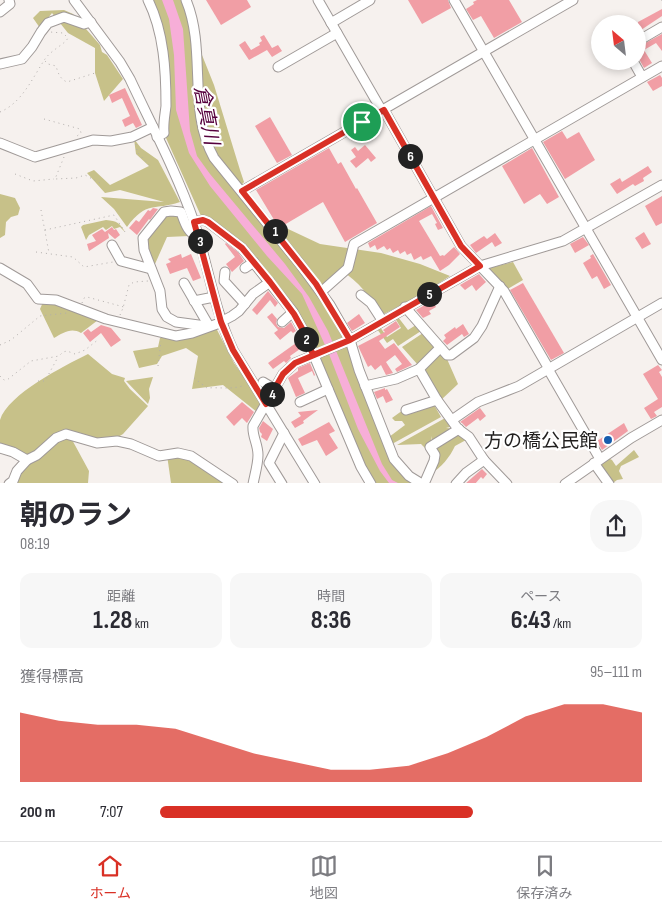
<!DOCTYPE html>
<html lang="ja">
<meta charset="utf-8">
<style>
:root{--surface:#fff;--page:#f7f7f7;--text:#2b2b33;--muted:#7c7c81;--line:#e1e1e2;--accent:#d93025}
body{margin:0;font-family:"Sofia Sans Condensed","Noto Sans JP",sans-serif;background:var(--page);color:var(--text);height:100vh;display:flex;flex-direction:column;font-size:19px;white-space:nowrap}
*{box-sizing:border-box;margin:0}
p{font-size:16px;color:var(--muted)}
.icon{flex:none;width:28px;height:28px;fill:none;stroke:currentColor;stroke-width:2;stroke-linecap:round;stroke-linejoin:round}
.map{position:relative;height:483px;overflow:hidden}
.drawer{display:flex;flex-direction:column;background:var(--surface);flex:1}
.drawer>*{flex:none}
.needle{width:32px;rotate:332deg}
.controls{position:absolute;left:591px;top:15px;display:grid;gap:10px}
.controls a{display:grid;place-items:center;width:55px;height:55px;border-radius:50%;background:var(--surface);box-shadow:0 2px 8px #0003;font-size:25px}
.pin{position:absolute;display:grid;place-items:center;width:42px;height:42px;color:#fff;margin:-21px;border:2px solid #fff;border-radius:50%;box-shadow:0 1px 5px #0007}
.km{position:absolute;width:25px;height:25px;margin:-12px;border-radius:50%;background:#222;color:#fff;font-size:14px;line-height:25px;text-align:center}
.round{display:grid;place-items:center;flex:none;width:52px;height:52px;border-radius:20px;background:var(--page)}
.headline{display:flex;align-items:center;justify-content:space-between;height:85px;padding:0 20px}
h1{font-size:28px;font-weight:700;line-height:38px}
.metrics{display:grid;grid-template-columns:repeat(3,1fr);gap:8px;height:85px;padding:5px 20px}
.metrics div{display:grid;align-content:center;border-radius:12px;background:var(--page);text-align:center}
.metrics b{font-size:25px;font-weight:700}
.metrics small{font-size:14px;font-weight:400}
.metrics p{font-size:14px}
.chart{height:140px;padding:10px 20px}
.chart p{display:flex;justify-content:space-between}
.chart svg{width:100%;height:90px;margin-top:5px;fill:var(--accent);opacity:.7}
ul{padding:0 20px;list-style:none;font-size:16px}
li{display:grid;grid-template-columns:80px 60px 1fr;align-items:center;height:38px}
li i{height:12px;border-radius:6px;background:var(--accent)}
.menu{display:flex;justify-content:space-around;align-items:center;height:70px;border-top:1px solid var(--line);background:var(--surface);font-size:14px;color:var(--muted)}
.menu a{display:grid;justify-items:center;gap:2px}
.menu .active{color:var(--accent)}
.map>svg:first-child{display:block}
</style>
<div class="map">
<svg width="662" height="484" viewBox="0 0 662 484">
<rect width="100%" height="100%" fill="#f6f1ee"/>
<!-- green -->
<g fill="#c7c189">
<polygon points="149,0 185,0 196,40 214,85 240,170 244,182 239,188 338,319 394,459 421,483 370,483 304,332 242,248 201,216 166,138 168,107 165,43 157,9"/>
<polygon points="64,10 73,14 100,45 102,52 107,55 123,79 104,101 95,73 95,48 68,33 52,13 40,28 33,18 40,11"/>
<path d="M134 139 141 148 158 160 180 202C154 211 147 200 127 227L114 209 101 197 164 202 120 190 105 193 87 173 94 170 110 185 149 166 136 154Z"/>
<polygon points="0,194 15,198 20,208 18,215 11,217 6,222 5,235 0,238"/>
<polygon points="164,212 181,212 189,236 167,237 155,264 150,267 143,238"/>
<path d="M106 220C117 221 120 223 125 232L120 227 114 229 112 226 106 230 103 227 89 235 86 240 81 227 83 225Z"/>
<path d="M286 228 320 244 381 253 420 264 450 276 419 296 382 315C369 296 360 282 340 270L322 288 280 234Z"/>
<polygon points="513,262 523,280 506,290 486,269"/>
<path d="M44 300 102 317 81 333C71 327 63 333 54 338L40 309Z"/>
<polygon points="398,317 408,330 416,325 421,331 398,346 393,339 387,343 377,329 380,327 387,337 401,328 395,318"/>
<polygon points="215,326 234,363 263,404 257,412 223,385 192,389 198,356 186,348 162,356 157,364 139,368 133,351 158,347 160,338 175,337"/>
<polygon points="423,333 447,359 458,384 441,400 418,365 402,347"/>
<path d="M88 354 112 374 125 378 124 381 130 389 148 406 123 434 110 442 70 436 89 471 88 483H15L27 460 0 447C0 439 0 428 0 420 8 394 64 366 88 354Z"/>
<polygon points="153,377 149,389 150,398 148,404 126,381"/>
<polygon points="433,403 441,417 392,444 389,437 405,425 402,421 395,421 392,418 410,405"/>
<path d="M447 417 457 430 450 427 446 428C455 428 460 434 466 440L455 446C450 457 441 468 430 474L432 436 430 445 426 449 421 444 397 445Z"/>
<polygon points="634,450 639,457 621,466 619,471 623,479 617,480 613,483 598,465 608,458 612,460 616,466"/>
<polygon points="178,453 233,483 171,483 167,455"/>
</g>
<!-- water -->
<polygon fill="#f7aed8" points="162,0 173,0 183,29 190,131 197,156 210,174 285,264 309,297 328,331 382,464 392,480 398,483 389,483 380,471 358,429 329,354 302,294 267,256 210,186 189,153 176,110 174,55 169,19"/>
<!-- building -->
<g fill="#f19ea5">
<polygon points="206,0 247,0 251,7 221,25"/>
<polygon points="408,0 448,0 451,8 422,24"/>
<polygon points="477,0 509,0 522,22 494,38 481,16 473,20 466,9 474,4 473,2"/>
<polygon points="662,9 662,16 638,32 638,22"/>
<polygon points="662,34 662,51 656,43 644,50 652,63 644,68 638,57 638,47"/>
<polygon points="264,35 272,48 278,45 282,51 272,57 267,50 249,60 239,45 245,41 251,50 260,45 259,43 262,41 260,37"/>
<polygon points="660,75 662,78 662,86 653,91 647,82"/>
<polygon points="125,88 142,125 136,128 133,123 125,127 122,120 130,116 122,98 112,103 109,95"/>
<polygon points="270,117 292,155 277,163 255,126"/>
<polygon points="562,131 567,139 579,132 595,160 565,179 543,142"/>
<polygon points="365,145 376,158 371,162 368,158 356,168 350,161 356,157 351,150 355,147 358,151"/>
<polygon points="329,148 338,164 341,162 356,189 357,188 377,223 345,242 323,202 279,228 256,190"/>
<polygon points="532,148 559,197 547,204 540,194 524,204 502,166"/>
<polygon points="648,166 652,172 643,178 644,181 635,186 633,184 617,194 610,184 620,178 622,182"/>
<polygon points="662,196 662,223 656,226 645,206"/>
<polygon points="431,206 443,228 438,230 435,224 437,223 432,214 419,221 440,256 443,255 444,256 454,247 460,254 449,265 440,271 431,256 423,260 421,256 414,260 411,253 407,255 405,251 400,254 398,250 393,253 390,248 387,250 384,246 377,250 375,245 370,248 368,243"/>
<polygon points="153,208 158,209 150,220 149,219 137,235 129,228 136,220 139,222 148,210 150,211"/>
<polygon points="112,227 114,230 116,229 120,235 115,239 108,233 109,238 89,251 87,244 96,241 92,235 102,229 105,232"/>
<polygon points="644,232 651,244 642,249 635,238"/>
<polygon points="495,233 502,243 495,247 492,242 476,253 470,245 484,236 487,239"/>
<polygon points="583,237 589,245 575,253 570,244"/>
<polygon points="226,243 238,252 244,261 232,272 226,264 235,257 225,244"/>
<polygon points="181,254 182,258 191,254 201,278 193,281 187,268 170,274 166,264 171,262 168,259"/>
<polygon points="593,254 611,285 604,289 597,276 592,279 583,263 591,258 590,256"/>
<polygon points="479,274 486,282 476,291 472,285 465,290 460,285"/>
<polygon points="523,283 564,353 551,360 510,290"/>
<polygon points="268,291 278,303 275,307 270,300 257,315 252,310"/>
<polygon points="432,301 436,307 429,311 431,314 423,318 416,310"/>
<polygon points="272,313 277,319 276,323 278,327 284,328 291,322 296,331 293,333 291,331 280,340 274,333 278,330 267,317"/>
<polygon points="359,314 365,323 352,331 347,323"/>
<polygon points="396,321 400,327 379,341 385,349 394,343 412,365 397,372 395,369 402,364 395,355 386,362 393,373 386,375 381,365 375,370 371,365 368,367 358,346 385,332 383,330"/>
<polygon points="463,324 469,334 464,337 462,334 447,345 443,341 446,338 444,335 455,327 456,329"/>
<polygon points="101,325 111,328 121,340 111,347 101,333 90,342 83,333 88,329 91,332"/>
<polygon points="296,343 300,349 290,356 291,358 286,363 284,361 273,369 268,363"/>
<polygon points="310,363 315,375 314,376 312,371 298,378 305,393 296,397 288,378 298,371 298,368"/>
<polygon points="658,365 662,370 659,372 662,377 662,407 654,412 657,416 651,419 644,408 658,399 643,374"/>
<polygon points="385,388 385,390 387,389 393,400 386,403 383,396 377,399 374,392"/>
<polygon points="242,402 254,412 247,423 242,418 234,426 226,417"/>
<polygon points="480,408 486,416 480,421 478,418 466,427 462,423 460,422"/>
<polygon points="318,410 303,421 304,423 295,428 291,422 301,416 298,412"/>
<polygon points="263,421 273,429 267,441 261,437 262,434 260,432 259,428"/>
<polygon points="329,422 335,431 329,434 338,448 326,456 317,440 302,446 298,439"/>
<polygon points="624,423 628,431 602,450 597,441"/>
<polygon points="482,469 487,474 483,479 481,477 475,484 465,484"/>
</g>
<g fill="none" stroke-linecap="round" stroke-linejoin="round">
<!-- minor casing -->
<g stroke="#a09a98" stroke-width="11">
<g id="minor">
<path d="M74 0 120 62 130 79C152 126 177 173 194 222 208 265 214 309 233 350L315 484"/>
<path d="M148 0C164 32 166 71 166 106 165 115 163 124 164 133L157 137"/>
<path d="M186 0C207 50 187 110 214 158L300 264 330 305 350 340 359 370 394 459 409 476 422 484"/>
<polyline points="318,0 382,111"/>
<polyline points="454,0 662,360"/>
<polyline points="0,12 10,4 9,0"/>
<polyline points="331,23 370,0"/>
<polyline points="638,41 662,27"/>
<polyline points="633,61 642,77"/>
<polyline points="0,64 22,59 32,47 41,32 48,23 64,17 84,24 91,22"/>
<polyline points="278,67 337,33"/>
<polyline points="384,110 461,246 504,291 549,369"/>
<polyline points="0,143 35,157 93,140 111,141 132,137 153,127"/>
<polyline points="242,191 573,0"/>
<polyline points="194,222 203,220 208,222 242,248 293,312 304,332 361,467 371,484"/>
<path d="M199 238C187 232 185 223 181 212L171 211 164 212 143 238 144 250 160 291 162 309 167 317 176 322 206 326"/>
<polyline points="112,245 121,261 151,269"/>
<polyline points="0,268 27,284 38,299 56,300 106,319 176,336 192,333 217,324 232,316 239,311 253,294 270,282"/>
<polyline points="245,268 254,262"/>
<polyline points="225,272 224,281 245,304"/>
<polyline points="184,283 209,326"/>
<polyline points="321,292 348,268 354,244 662,66"/>
<polyline points="361,295 371,303 382,320"/>
<polyline points="194,301 214,297"/>
<polyline points="405,307 447,355 451,355 474,338 482,326 500,286"/>
<polyline points="282,322 293,312"/>
<polyline points="419,369 437,400 458,429 469,437 484,460 507,484"/>
<polyline points="548,369 600,459"/>
<polyline points="263,382 278,391"/>
<polyline points="365,386 396,379 419,369 440,348"/>
<polyline points="300,402 328,389"/>
<polyline points="406,410 437,400"/>
<polyline points="452,420 478,402 519,386 662,303"/>
<polyline points="0,448 13,452 27,460"/>
<polyline points="594,463 609,484"/>
<polyline points="9,484 13,481 17,471 27,460 37,455 56,438 66,434 97,443 117,441 131,444 159,456 178,453 191,456 233,484"/>
<path d="M253 484C255 474 258 464 258 455 258 444 252 436 253 426L283 374 295 363 350 340 480 266 563 241 662 185"/>
<polyline points="282,484 269,463 284,433"/>
<polyline points="424,484 434,461 435,455 430,447 459,429"/>
<polyline points="456,484 466,473 484,460"/>
<polyline points="565,484 631,438 662,420"/>
</g>
</g>
<!-- path -->
<g stroke="#b2aeac" stroke-width="1" stroke-dasharray="1 4" stroke-linecap="butt">
<polyline points="662,0 662,1"/>
<path d="M45 61 48 64 56 66C58 73 60 79 67 82L95 73"/>
<path d="M0 112C22 103 33 77 45 59 50 52 59 47 66 41L68 38 63 33 50 32"/>
<polyline points="44,119 80,129 81,133 77,136"/>
<polyline points="136,144 137,152 150,166"/>
<polyline points="64,157 55,179 76,178 85,175 100,183"/>
<polyline points="15,174 33,181 54,179"/>
<polyline points="41,210 49,253"/>
<polyline points="45,230 114,215 125,232"/>
<polyline points="36,252 73,257 84,267 113,262"/>
<polyline points="82,303 84,298 87,297 124,307"/>
<polyline points="120,315 123,308 129,285 134,282 148,281"/>
<polyline points="0,345 11,340 40,316 67,313"/>
<polyline points="158,366 161,341"/>
<polyline points="0,376 4,380 7,380 31,361 59,356 63,352 67,351 75,354 85,350 99,339"/>
<path d="M194 378 207 388C220 387 233 390 245 385"/>
<polyline points="38,381 45,381 58,357"/>
</g>
<!-- minor -->
<use href="#minor" stroke="#fff" stroke-width="9"/>
</g>
<g fill="none" stroke-linecap="round" stroke-linejoin="round">
<!-- route casing -->
<g stroke="#fff" stroke-width="10">
<polyline id="route" points="362,122 242,191 316,284 350,340 313,355 304,332 294,314 270,282 242,248 208,222 203,220 194,222 221,322 233,350 266,404 283,374 295,363 350,340 480,266 461,246 384,110 362,122"/>
</g>
<!-- route -->
<use href="#route" stroke="#d93025" stroke-width="6"/>
</g>
<!-- markers -->
<circle fill="#185dad" stroke="#fff" stroke-width="2" cx="608" cy="440" r="5"/>
<g text-anchor="middle" stroke-width="4.5" stroke-linejoin="round" paint-order="stroke">
<!-- poi labels -->
<g font-size="19" fill="#201e1d" stroke="#fff" text-anchor="end">
<text x="598" y="447">方の橋公民館</text>
</g>
<!-- water labels -->
<g font-size="20" font-style="italic" fill="#56003d" stroke="#fff">
<text transform="translate(207 115) rotate(79)" y="7">倉真川</text>
</g>
</g>
</svg>
<div class="controls">
<a><svg class="needle" viewBox="-14 -14 28 28"><path d="M0-13l5 13h-10z" fill="#e53935"/><path d="M0 13l5-13h-10z" fill="#7c7c81"/></svg></a>
</div>
<div class="pin" style="left:362px;top:122px;background:#1e9e55"><svg class="icon" aria-label="arrive" viewBox="0 0 24 24"><path d="M6 21V4h12l-3 4 3 4H6"/></svg></div>
<b class="km" style="left:275px;top:231px">1</b>
<b class="km" style="left:306px;top:339px">2</b>
<b class="km" style="left:200px;top:241px">3</b>
<b class="km" style="left:272px;top:394px">4</b>
<b class="km" style="left:429px;top:294px">5</b>
<b class="km" style="left:410px;top:156px">6</b>
</div>
<section class="drawer">
<div class="headline"><div><h1>朝のラン</h1><p>08:19</p></div><a class="round"><svg class="icon" aria-label="share" viewBox="0 0 24 24"><path d="M12 15V3M7 8l5-5 5 5M5 13v7h14v-7"/></svg></a></div>
<div class="metrics">
<div><p>距離</p><b>1.28<small> km</small></b></div>
<div><p>時間</p><b>8:36</b></div>
<div><p>ペース</p><b>6:43<small> /km</small></b></div>
</div>
<div class="chart"><p><span>獲得標高</span>95–111 m</p>
<svg viewBox="0 0 160 44" preserveAspectRatio="none"><path d="M0 44V10L10 14L20 16L30 16L40 18L50 24L60 30L70 34L80 38L90 38L100 36L110 30L120 22L130 12L140 6L150 6L160 10V44z"/></svg>
</div>
<ul>
<li><b>200 m</b>7:07<i style="width:65%"></i></li>
</ul>
</section>
<nav class="menu">
<a class="active"><svg class="icon" aria-label="home" viewBox="0 0 24 24"><path d="M3 11l9-7 9 7M6 9v11h12V9"/></svg>ホーム</a>
<a><svg class="icon" aria-label="map" viewBox="0 0 24 24"><path d="M3 6l6-2 6 2 6-2v14l-6 2-6-2-6 2zM9 4v14M15 6v14"/></svg>地図</a>
<a><svg class="icon" aria-label="saved" viewBox="0 0 24 24"><path d="M7 4h10v16l-5-4-5 4z"/></svg>保存済み</a>
</nav>
